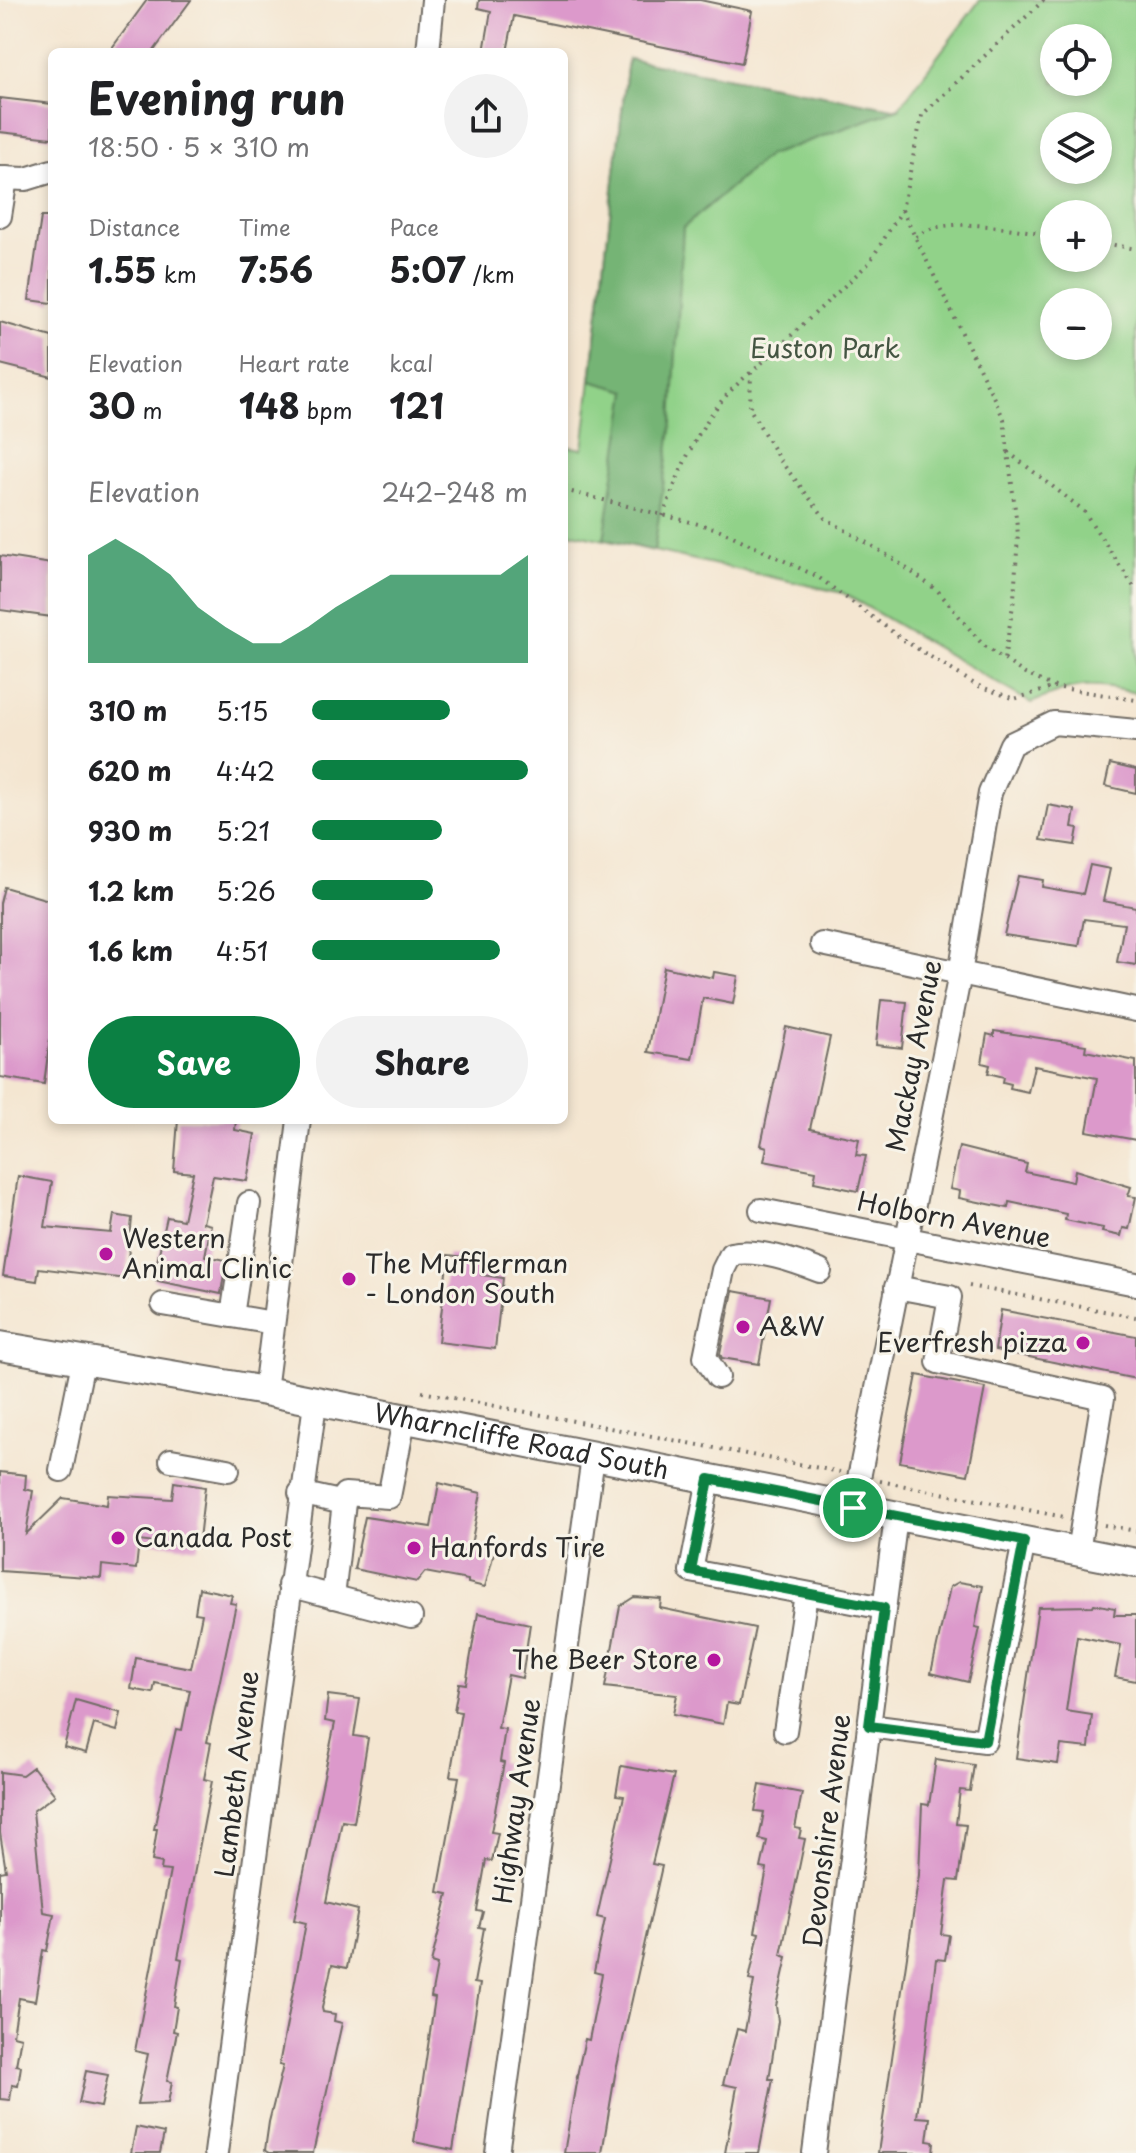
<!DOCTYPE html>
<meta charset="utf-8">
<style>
:root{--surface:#fff;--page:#f2f2f2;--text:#202124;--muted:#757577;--accent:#0b8043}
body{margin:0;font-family:"Playpen Sans",sans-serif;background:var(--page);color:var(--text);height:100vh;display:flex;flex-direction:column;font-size:30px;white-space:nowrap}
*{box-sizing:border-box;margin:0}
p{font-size:26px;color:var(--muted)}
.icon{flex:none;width:44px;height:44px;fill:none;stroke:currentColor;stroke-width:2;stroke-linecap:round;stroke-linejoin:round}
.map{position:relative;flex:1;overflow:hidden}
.drawer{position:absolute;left:48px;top:48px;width:520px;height:1076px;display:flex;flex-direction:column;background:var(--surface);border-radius:12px;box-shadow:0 4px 12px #0003}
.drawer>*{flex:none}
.fabs{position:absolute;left:1040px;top:24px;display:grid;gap:16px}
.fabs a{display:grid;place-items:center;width:72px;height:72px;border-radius:50%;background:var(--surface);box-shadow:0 4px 12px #0003;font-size:40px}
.pin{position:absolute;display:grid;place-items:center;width:68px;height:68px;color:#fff;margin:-34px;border:4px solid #fff;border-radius:50%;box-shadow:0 2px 8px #0007}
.round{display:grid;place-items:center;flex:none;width:84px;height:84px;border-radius:42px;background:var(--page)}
.headline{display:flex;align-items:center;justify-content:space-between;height:136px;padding:0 40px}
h1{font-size:44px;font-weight:700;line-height:60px}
.stats{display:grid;grid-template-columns:repeat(3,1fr);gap:12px;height:136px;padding:8px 40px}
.stats div{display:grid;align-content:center}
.stats b{font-size:34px;font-weight:700}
.stats small{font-size:22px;font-weight:400}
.stats p{font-size:22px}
.chart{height:224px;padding:16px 40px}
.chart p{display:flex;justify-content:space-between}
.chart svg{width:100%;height:144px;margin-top:8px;fill:var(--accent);opacity:.7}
.action{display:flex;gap:16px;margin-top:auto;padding:16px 40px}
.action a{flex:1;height:92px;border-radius:48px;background:var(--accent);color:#fff;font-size:32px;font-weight:700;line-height:92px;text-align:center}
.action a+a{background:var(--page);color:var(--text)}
ul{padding:0 40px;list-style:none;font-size:26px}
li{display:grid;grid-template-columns:128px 96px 1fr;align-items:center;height:60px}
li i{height:20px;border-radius:10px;background:var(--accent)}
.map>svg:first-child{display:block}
</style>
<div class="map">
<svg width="1136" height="2153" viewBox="0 0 1136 2153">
<rect width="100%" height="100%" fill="#f7f3e8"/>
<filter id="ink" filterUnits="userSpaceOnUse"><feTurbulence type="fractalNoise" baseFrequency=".0125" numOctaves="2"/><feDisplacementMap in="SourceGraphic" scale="16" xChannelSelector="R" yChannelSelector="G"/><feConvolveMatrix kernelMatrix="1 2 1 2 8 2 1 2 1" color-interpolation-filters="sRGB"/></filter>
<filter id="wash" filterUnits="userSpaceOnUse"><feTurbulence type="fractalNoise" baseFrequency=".006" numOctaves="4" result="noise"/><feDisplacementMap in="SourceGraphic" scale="32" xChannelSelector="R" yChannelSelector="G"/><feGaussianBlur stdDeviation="1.8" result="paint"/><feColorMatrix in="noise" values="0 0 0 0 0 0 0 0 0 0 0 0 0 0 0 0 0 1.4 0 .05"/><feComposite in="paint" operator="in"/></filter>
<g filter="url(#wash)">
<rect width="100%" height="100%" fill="#f4e6d1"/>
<!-- green -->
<path fill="#91d289" stroke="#5e7e5a" stroke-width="2" fill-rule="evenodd" d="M980 0H1136V693C1086 683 1079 683 1031 703L843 593 564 531V446L583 449 628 59 898 109ZM1054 38H1098V82H1054ZM1054 126H1098V170H1054ZM1054 214H1098V258H1054ZM1054 302H1098V346H1054Z"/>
<!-- forest -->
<polygon fill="#74b475" stroke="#507050" stroke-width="2" points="628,59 898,109 767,156 683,228 672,423 654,551 604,539 627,391 591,381"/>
<g id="blocks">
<!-- building -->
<g fill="#dc99cb">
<polygon points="147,0 191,0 153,52 109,52"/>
<polygon points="479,0 700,0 752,11 742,63 514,16 507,52 484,52 491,11 478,8"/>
<polygon points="0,98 52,104 52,138 0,132"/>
<polygon points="41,217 52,217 52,303 29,300"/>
<polygon points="0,322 52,337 52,377 0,364"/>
<polygon points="0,556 52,564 52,617 0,610"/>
<polygon points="1110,764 1136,770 1136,793 1105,786"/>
<polygon points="1048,805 1075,810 1072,827 1078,828 1075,845 1041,840"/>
<polygon points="1090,865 1110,869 1103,901 1136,907 1136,965 1117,962 1124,924 1084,919 1079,946 1004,935 1018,876 1043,880 1042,887 1083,894"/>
<polygon points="4,887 52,901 52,1023 44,1084 0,1077 0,903"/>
<polygon points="664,967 713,978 714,972 738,976 733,1004 703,998 692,1059 648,1052"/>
<polygon points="881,1000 907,1002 902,1048 876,1045"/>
<polygon points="786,1027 830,1037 810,1129 859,1139 856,1155 866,1156 858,1191 814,1182 816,1171 764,1161 767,1147 761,1145"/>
<polygon points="994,1031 1086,1045 1085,1051 1136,1061 1136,1140 1087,1131 1097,1078 1034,1066 1028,1092 1010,1088 1011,1084 1003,1082 1004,1077 988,1073 990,1065 982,1063 987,1034 994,1036"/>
<polygon points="178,1120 236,1120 235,1130 255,1134 247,1181 213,1176 203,1223 211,1225 205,1256 226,1260 221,1294 153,1280 167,1217 183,1220 193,1173 174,1171"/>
<polygon points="959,1147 1027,1164 1025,1172 1073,1182 1075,1170 1131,1187 1128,1196 1136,1197 1129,1229 1123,1228 1121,1236 1102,1232 1103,1228 1065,1220 1066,1214 1009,1202 1008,1208 959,1198 960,1191 950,1189"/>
<polygon points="18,1176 52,1182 45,1227 111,1233 114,1215 132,1218 126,1279 39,1268 37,1281 3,1276"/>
<polygon points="448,1255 482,1259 481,1275 503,1278 495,1349 438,1342"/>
<polygon points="733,1291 771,1298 759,1364 722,1358 720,1354"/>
<polygon points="1001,1310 1136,1336 1136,1379 995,1350"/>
<polygon points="917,1375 985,1388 968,1475 900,1462"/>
<polygon points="0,1472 26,1475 25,1489 33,1491 26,1534 63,1498 107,1505 108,1495 172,1499 174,1482 205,1487 198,1548 139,1541 136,1569 102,1565 101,1578 0,1571"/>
<polygon points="439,1483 481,1493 471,1545 495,1549 485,1587 468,1583 468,1580 425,1572 417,1582 354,1569 365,1517 431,1527"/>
<polygon points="959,1582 983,1586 975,1627 980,1628 968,1682 931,1673 950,1587"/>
<polygon points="199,1588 232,1595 230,1603 236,1604 207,1742 211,1743 204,1779 212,1781 178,1958 182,1959 174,2006 177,2007 173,2031 177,2032 167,2081 172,2082 168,2103 137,2104 148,2054 135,2051 170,1871 161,1870 162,1863 152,1861 157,1829 154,1829 176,1729 182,1730 190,1690 155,1683 153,1693 131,1689 136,1658 191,1668 202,1614 195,1613"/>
<polygon points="634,1597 661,1599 660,1608 755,1628 739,1705 727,1703 723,1724 673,1714 677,1695 605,1687 620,1606"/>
<polygon points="1094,1604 1115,1608 1114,1615 1136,1615 1136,1681 1115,1677 1121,1645 1077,1636 1066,1711 1092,1715 1089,1748 1061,1745 1058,1764 1016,1758 1038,1607 1093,1606"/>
<polygon points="478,1613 530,1624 522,1678 508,1675 498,1728 505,1729 500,1762 504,1763 491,1832 498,1833 492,1861 486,1860 477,1911 483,1912 479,1927 484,1928 474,1983 480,1984 453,2150 414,2142 435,1998 431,1997 437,1965 431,1963 448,1894 438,1892 459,1777 450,1776 461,1712 454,1711 459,1683 466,1684"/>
<polygon points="328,1695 360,1699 354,1736 368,1738 354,1823 342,1821 326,1902 358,1910 347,1968 332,1965 322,2008 323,2012 335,2014 334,2021 342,2023 313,2153 270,2153 265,2150 269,2122 283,2066 279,2065 306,1923 294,1920 335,1723 325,1721"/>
<polygon points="76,1700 121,1713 117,1731 94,1724 86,1753 64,1747"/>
<polygon points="936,1759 974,1765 970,1791 960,1790 956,1824 966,1825 958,1881 948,1880 941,1934 949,1935 945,1960 936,1959 917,2117 930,2118 927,2141 934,2142 933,2153 878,2153 919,1875 922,1804 929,1805"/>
<polygon points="621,1766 674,1775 652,1864 662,1866 615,2075 602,2153 564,2153 578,2071 585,2039 589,2040 602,1974 594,1972 605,1919 597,1917 624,1796 616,1795"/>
<polygon points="33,1767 55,1795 33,1811 43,1912 54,1914 47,1951 43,1950 35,2001 19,1998 13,2035 21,2037 16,2065 21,2066 18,2086 12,2085 10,2100 0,2099 0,1872 6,1871 0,1833 0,1772 22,1775"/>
<polygon points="760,1785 802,1793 795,1828 801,1829 799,1838 805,1839 781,1955 787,1957 776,2006 778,2021 769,2079 773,2079 759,2153 725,2153 737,2087 723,2084 737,2029 745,2031 754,1981 749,1980 759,1933 755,1932 767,1869 761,1868 767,1841 759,1839 764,1812 755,1811"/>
<polygon points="86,2071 108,2075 101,2107 79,2103"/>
<polygon points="136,2127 164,2133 160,2153 131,2153"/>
</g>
</g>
</g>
<g filter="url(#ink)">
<use href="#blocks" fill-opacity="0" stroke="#716c65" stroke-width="2"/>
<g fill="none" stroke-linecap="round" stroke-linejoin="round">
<!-- minor casing -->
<g stroke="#716c65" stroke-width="26">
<g id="minor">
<polyline points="428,52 433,0"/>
<polyline points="0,178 26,179 52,171"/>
<polyline points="0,216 6,178"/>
<polyline points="822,944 1136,1010"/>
<polyline points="761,1210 1136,1284"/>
<polyline points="896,1287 950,1297 938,1362 1103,1398 1078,1551"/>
<polyline points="163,1304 273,1323"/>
<polyline points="232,1316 249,1203"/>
<path d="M718 1377 705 1357 723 1270 731 1254C758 1248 794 1261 820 1271"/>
<polyline points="265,1391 299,1120"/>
<polyline points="171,1460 228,1470"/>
<polyline points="61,1470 83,1362"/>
<polyline points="709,1479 691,1571 884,1608"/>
<polyline points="300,1493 344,1503"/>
<polyline points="853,1508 960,974 990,793 1011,744 1054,723 1136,731"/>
<polyline points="289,1585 411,1617"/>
<polyline points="333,1597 345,1494 389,1497 404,1420"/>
<polyline points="869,1726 985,1741 1024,1541"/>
<polyline points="785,1731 806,1594"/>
<polyline points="216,2153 315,1403"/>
<polyline points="497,2153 593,1457"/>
<polyline points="814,2153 896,1517"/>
</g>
</g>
<!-- major casing -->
<g stroke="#716c65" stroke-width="32">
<g id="major">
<path id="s1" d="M0 1346 265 1391 1136 1563"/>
</g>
</g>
<!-- path -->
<g stroke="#716c65" stroke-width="4" stroke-dasharray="2 6" stroke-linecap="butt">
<polyline points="1044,0 922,115 902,210 869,263 751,373 750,409 779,459 825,518 892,558 938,591 983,645 1025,674 1055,687 1136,700"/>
<polyline points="902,210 1004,419 1018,534 1014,599 1004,660"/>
<path d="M916 237C942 213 1020 231 1054 235"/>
<polyline points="1098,242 1136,249"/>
<polyline points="1008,452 1083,510 1136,590"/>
<polyline points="564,490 718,529 818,577 902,639 976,685 1014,699 1052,688"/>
<path d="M663 516C683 461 704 410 750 373"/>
<polyline points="969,1286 1136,1317"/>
<polyline points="422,1392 840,1472"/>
<polyline points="880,1481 1064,1517"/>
<polyline points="1104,1525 1136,1531"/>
</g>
<!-- minor -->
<use href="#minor" stroke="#fff" stroke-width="22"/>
<!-- major -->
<use href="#major" stroke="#fff" stroke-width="28"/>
</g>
</g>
<g fill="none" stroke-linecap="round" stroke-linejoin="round" filter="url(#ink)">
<!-- route casing -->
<g stroke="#fff" stroke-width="16">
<polygon id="route" points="709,1479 1024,1541 985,1741 869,1726 884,1608 691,1571"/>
</g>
<!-- route -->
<use href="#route" stroke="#0b8043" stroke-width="10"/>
</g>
<!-- markers -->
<g fill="#b5179e" stroke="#f7f3e8" stroke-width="3">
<circle cx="106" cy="1254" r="8"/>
<circle cx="349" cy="1279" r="8"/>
<circle cx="743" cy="1327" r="8"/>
<circle cx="1083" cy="1343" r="8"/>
<circle cx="118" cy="1538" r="8"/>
<circle cx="414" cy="1548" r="8"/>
<circle cx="714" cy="1660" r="8"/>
</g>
<g text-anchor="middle" stroke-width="6" stroke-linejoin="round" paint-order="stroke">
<!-- park labels -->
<g font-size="26" fill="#445542" stroke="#f7f3e8">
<text x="825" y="358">Euston Park</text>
</g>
<!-- street labels -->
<g font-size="26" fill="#2b2b2b" stroke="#f7f3e8">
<text transform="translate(914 1056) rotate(-79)" y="9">Mackay Avenue</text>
<text transform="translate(954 1220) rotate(11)" y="9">Holborn Avenue</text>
<text dy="9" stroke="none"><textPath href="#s1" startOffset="530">Wharncliffe Road South</textPath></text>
<text transform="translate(237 1774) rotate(-83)" y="9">Lambeth Avenue</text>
<text transform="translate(517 1801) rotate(-82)" y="9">Highway Avenue</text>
<text transform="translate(827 1831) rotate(-83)" y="9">Devonshire Avenue</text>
</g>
<!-- poi labels -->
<g font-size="26" fill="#2b2b2b" stroke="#f7f3e8" text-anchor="start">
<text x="122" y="1248">Western<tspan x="122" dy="30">Animal Clinic</tspan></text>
<text x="365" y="1273">The Mufflerman<tspan x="365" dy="30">- London South</tspan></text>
<text x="759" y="1336">A&amp;W</text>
<text x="1067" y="1352" text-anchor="end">Everfresh pizza</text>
<text x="134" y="1547">Canada Post</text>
<text x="430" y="1557">Hanfords Tire</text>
<text x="698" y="1669" text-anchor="end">The Beer Store</text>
</g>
</g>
</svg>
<div class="fabs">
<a><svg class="icon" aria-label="locate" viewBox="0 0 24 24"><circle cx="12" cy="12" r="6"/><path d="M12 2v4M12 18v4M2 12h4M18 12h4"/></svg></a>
<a><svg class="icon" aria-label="layers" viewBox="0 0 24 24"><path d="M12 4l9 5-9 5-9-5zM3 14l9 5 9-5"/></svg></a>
<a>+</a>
<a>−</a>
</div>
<div class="pin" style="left:853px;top:1508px;background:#1e9e55"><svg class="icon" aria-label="arrive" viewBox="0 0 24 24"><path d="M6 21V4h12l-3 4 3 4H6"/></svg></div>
<section class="drawer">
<div class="headline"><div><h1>Evening run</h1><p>18:50 · 5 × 310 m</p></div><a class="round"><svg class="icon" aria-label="share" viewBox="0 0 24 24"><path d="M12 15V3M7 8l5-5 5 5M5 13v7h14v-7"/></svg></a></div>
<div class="stats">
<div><p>Distance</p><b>1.55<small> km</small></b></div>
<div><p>Time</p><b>7:56</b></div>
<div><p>Pace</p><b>5:07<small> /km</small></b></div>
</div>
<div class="stats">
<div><p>Elevation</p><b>30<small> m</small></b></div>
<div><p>Heart rate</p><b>148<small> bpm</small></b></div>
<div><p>kcal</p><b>121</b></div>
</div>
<div class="chart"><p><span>Elevation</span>242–248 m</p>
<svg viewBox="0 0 160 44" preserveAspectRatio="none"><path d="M0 44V11L10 6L20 11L30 17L40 27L50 33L60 38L70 38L80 33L90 27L100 22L110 17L120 17L130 17L140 17L150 17L160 11V44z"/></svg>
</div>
<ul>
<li><b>310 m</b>5:15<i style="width:64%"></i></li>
<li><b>620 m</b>4:42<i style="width:100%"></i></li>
<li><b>930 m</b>5:21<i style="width:60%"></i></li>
<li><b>1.2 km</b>5:26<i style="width:56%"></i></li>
<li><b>1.6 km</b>4:51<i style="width:87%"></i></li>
</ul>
<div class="action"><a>Save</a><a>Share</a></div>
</section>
</div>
